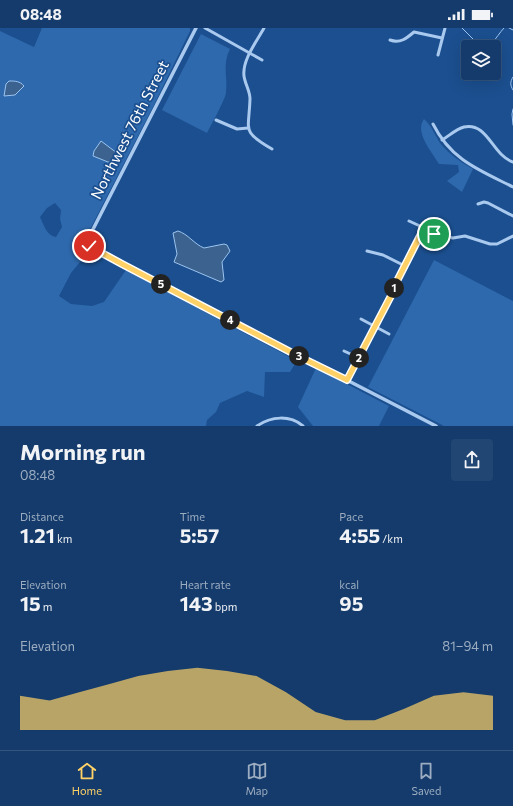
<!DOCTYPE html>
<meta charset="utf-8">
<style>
:root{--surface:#143b6b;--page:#214673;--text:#f1f3f6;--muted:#9dadc1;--line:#33557e;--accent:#ffd166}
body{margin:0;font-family:Commissioner,sans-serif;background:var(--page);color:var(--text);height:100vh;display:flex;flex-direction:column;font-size:15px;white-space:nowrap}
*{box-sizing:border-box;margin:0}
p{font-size:13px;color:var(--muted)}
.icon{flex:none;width:22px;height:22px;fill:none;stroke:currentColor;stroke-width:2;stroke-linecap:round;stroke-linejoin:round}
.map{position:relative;height:398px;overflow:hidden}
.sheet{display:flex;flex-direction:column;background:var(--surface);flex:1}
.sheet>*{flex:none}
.controls{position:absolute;left:461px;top:12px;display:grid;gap:8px}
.controls a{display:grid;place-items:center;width:40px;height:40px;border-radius:4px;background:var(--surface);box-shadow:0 4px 16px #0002,0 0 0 1px var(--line);font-size:20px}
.pin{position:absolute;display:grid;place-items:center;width:34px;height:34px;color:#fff;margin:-17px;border:2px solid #fff;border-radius:50%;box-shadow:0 1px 4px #0007}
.km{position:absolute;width:20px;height:20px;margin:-10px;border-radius:50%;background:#222;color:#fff;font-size:11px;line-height:20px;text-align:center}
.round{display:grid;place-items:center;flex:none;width:42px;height:42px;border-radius:4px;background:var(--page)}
.head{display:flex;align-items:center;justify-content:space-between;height:68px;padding:0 20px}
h1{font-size:22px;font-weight:700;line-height:30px}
.figures{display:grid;grid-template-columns:repeat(3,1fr);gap:6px;height:68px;padding:4px 20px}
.figures div{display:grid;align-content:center}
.figures b{font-size:20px;font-weight:700}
.figures small{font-size:11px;font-weight:400}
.figures p{font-size:11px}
.chart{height:112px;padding:8px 20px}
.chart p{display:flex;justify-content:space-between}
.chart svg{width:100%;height:72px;margin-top:4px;fill:var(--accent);opacity:.7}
.status{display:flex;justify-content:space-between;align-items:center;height:28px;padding:0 20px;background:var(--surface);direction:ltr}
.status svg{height:11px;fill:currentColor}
.menu{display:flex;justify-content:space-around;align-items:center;height:56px;border-top:1px solid var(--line);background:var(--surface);font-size:11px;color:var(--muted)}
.menu a{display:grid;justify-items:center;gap:2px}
.menu .on{color:var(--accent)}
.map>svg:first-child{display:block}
</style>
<div class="status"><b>08:48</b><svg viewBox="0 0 49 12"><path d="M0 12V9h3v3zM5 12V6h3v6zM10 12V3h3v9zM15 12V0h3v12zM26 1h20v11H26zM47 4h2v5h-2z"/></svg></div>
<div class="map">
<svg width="513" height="398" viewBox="0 0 513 398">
<rect width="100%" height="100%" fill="#1b4f8f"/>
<!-- green -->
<g fill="#2e69ad" fill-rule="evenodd">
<path d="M42 0H190V3L153 79 85 211 87 221 90 222 71 245 59 268 71 276 92 278 104 274 126 242 297 333 290 344H265L264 369 247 363 220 375 216 384 207 392 206 398H0V3L34 19ZM55 175 61 182 60 191 62 199 56 209C46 207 44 197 40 189L47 180Z"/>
<path d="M201 6 230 21C222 37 228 48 226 65 225 72 211 97 207 105L162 82Z"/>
<path d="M424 91C431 97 435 107 440 115 449 126 460 134 473 141L462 164 447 153 459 144 458 137 439 136C432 124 414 104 424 91Z"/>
<polygon points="434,232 513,273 513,398 444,398 368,359"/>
<polygon points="316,340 389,378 379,398 313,398 298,379"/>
</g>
<!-- water -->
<g fill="#3c6290" stroke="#9cc4f0">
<path d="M9 53C15 53 20 53 24 58L15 67 4 68 6 56Z"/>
<polygon points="101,113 117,125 117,130 115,135 108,134 93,128 94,123"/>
<path d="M178 203C188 206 194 216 204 220L224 216 227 217 230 223 222 234 224 252 221 254 174 234 177 226 173 205Z"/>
</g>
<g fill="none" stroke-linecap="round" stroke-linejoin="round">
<!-- stream -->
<g stroke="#9cc4f0" stroke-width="1">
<path d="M462 0 479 17C495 17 494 11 504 0"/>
<polyline points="509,0 513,2"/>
<path d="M513 49C510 54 510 57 513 62"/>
<polyline points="513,81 512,86 513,97"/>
</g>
<!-- minor -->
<g stroke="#a9c9ee" stroke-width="3">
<polyline points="205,0 262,32"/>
<path d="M264 0C257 13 242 32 244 48 245 56 250 63 250 71 249 103 241 103 272 121"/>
<path d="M390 12C400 16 407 10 414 4L442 10"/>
<polyline points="438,27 445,0"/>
<polyline points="216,92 237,101 248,100"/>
<path d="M433 96C451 132 479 142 513 159"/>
<path d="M442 112C449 108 456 101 464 99 488 94 492 127 513 134"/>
<polyline points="478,176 484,174 488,175 513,188"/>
<polyline points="409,193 442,208 453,210 465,208 490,216 497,216 513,208"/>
<polyline points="367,223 383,227 405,238"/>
<polyline points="361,291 389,306"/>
<polyline points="344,323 359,330"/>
<polyline points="347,352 429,191"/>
<path d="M257 398C271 388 290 387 303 398"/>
</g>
<!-- tertiary -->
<polyline stroke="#a9c9ee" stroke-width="3.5" points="196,0 88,211 89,218 122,236 436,398"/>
</g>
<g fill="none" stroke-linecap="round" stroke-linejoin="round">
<!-- route casing -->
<g stroke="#fff" stroke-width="8">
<polyline id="route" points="89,218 122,236 302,330 347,352 393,264 396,255 424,200 434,206"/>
</g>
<!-- route -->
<use href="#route" stroke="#ffd166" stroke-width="5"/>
</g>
<g text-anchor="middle" stroke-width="3.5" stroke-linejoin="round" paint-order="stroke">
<!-- street labels -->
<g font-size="15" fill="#fff" stroke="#1b4f8f">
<text transform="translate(130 102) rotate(-63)" y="5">Northwest 76th Street</text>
</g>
</g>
</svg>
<div class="controls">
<a><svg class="icon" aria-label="layers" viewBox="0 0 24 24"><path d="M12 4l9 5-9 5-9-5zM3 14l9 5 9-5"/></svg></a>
</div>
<div class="pin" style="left:434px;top:206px;background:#1e9e55"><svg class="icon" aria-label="arrive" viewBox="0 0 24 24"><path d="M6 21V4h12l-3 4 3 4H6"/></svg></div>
<div class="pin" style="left:89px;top:218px;background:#d93025"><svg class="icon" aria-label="check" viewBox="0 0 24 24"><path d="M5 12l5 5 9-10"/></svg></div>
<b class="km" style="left:394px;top:260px">1</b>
<b class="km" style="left:359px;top:330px">2</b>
<b class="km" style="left:299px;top:328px">3</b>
<b class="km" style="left:230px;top:292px">4</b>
<b class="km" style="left:161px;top:256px">5</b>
</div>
<section class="sheet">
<div class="head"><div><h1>Morning run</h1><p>08:48</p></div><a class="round"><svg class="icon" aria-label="share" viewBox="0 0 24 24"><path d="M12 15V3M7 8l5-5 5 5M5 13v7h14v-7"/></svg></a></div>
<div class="figures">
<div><p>Distance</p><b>1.21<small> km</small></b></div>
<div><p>Time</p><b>5:57</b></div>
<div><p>Pace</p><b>4:55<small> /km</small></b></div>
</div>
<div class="figures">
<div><p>Elevation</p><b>15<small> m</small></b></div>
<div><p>Heart rate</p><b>143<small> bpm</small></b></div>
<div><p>kcal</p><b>95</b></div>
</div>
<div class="chart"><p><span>Elevation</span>81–94 m</p>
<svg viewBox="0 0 160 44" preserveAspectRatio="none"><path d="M0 44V23L10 26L20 21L30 16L40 11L50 8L60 6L70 8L80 11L90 21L100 33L110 38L120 38L130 31L140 23L150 21L160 23V44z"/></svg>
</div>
</section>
<nav class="menu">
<a class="on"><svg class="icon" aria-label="home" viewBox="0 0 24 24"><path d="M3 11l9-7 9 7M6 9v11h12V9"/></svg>Home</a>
<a><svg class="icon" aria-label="map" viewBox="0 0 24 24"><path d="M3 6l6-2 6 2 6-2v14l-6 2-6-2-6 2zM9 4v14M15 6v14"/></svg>Map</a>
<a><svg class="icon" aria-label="saved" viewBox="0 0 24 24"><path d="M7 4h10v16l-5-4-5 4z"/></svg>Saved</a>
</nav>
